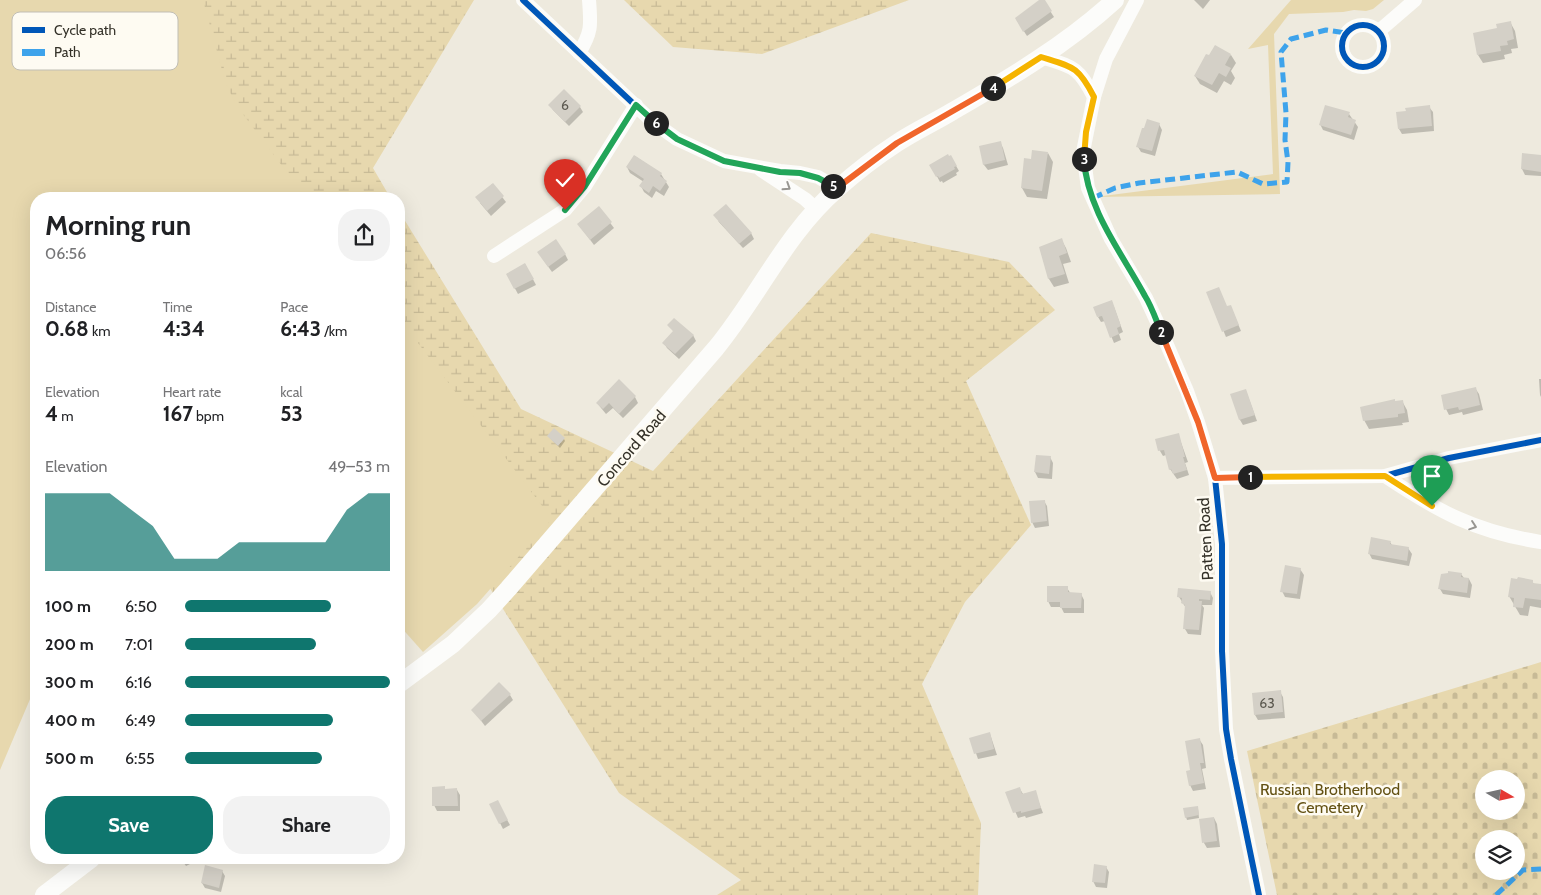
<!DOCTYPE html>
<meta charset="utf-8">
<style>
:root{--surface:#fff;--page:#f2f2f2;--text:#202124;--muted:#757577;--accent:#0f766e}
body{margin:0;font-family:Cabin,sans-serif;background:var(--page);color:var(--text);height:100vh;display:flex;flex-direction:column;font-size:19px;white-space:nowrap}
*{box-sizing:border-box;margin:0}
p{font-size:16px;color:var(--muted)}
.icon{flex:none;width:28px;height:28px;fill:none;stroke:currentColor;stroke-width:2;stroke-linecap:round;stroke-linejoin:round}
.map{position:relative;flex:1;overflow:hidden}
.side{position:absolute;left:30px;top:192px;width:375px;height:672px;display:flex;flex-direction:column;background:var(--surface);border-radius:20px;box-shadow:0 5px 20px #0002}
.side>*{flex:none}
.needle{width:32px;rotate:99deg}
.controls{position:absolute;left:1475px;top:770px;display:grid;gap:10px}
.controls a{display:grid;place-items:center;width:50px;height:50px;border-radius:50%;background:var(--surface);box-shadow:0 5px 20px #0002;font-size:25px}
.pin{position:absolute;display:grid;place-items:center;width:42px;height:42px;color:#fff;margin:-51px -21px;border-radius:50% 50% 50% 0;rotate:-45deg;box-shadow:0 0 5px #0007}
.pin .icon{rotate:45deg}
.km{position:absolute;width:25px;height:25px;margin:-12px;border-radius:50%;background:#222;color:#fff;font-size:14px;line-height:25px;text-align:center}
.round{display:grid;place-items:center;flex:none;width:52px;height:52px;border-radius:20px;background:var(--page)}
.overview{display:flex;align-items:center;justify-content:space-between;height:85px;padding:0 15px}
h1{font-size:28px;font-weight:800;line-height:38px}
.figures{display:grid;grid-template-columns:repeat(3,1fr);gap:8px;height:85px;padding:5px 15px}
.figures div{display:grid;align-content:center}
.figures b{font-size:21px;font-weight:800}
.figures small{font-size:14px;font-weight:400}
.figures p{font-size:14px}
.chart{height:140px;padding:10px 15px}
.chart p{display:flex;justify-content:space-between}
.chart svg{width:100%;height:90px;margin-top:5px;fill:var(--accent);opacity:.7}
.button{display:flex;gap:10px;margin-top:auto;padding:10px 15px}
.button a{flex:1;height:58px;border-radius:20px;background:var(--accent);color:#fff;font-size:20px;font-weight:800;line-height:58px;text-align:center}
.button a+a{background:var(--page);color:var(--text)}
ul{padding:0 15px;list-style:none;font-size:16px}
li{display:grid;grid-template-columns:80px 60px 1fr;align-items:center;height:38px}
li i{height:12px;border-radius:6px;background:var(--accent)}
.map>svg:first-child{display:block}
</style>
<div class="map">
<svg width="1541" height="895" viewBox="0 0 1541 895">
<defs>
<pattern id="wetland-marsh" width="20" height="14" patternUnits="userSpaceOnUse" patternTransform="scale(1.25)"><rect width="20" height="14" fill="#e7d8ae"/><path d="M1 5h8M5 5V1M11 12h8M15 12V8" fill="none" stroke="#c7ba96"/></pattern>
<pattern id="cemetery-stones" width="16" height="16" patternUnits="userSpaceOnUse" patternTransform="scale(1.25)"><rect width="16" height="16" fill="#e7d8ae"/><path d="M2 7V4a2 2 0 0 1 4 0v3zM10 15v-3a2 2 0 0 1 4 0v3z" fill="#c7ba96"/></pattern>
</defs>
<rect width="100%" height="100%" fill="#eeeade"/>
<!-- wetland -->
<g fill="url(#wetland-marsh)">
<polygon points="0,0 474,0 373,168 391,199 36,199"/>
<polygon points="624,0 909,0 762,54 673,47"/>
<polygon points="399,211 521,409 653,471 871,233 1009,262 1055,310 966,381 1031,525 965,602 922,684 981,823 978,895 717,895 741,880 619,793 435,501 399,488"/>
</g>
<!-- cemetery -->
<path fill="url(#cemetery-stones)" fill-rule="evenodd" d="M1541 662V895H1277L1247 751ZM1484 779H1516V811H1484ZM1484 839H1516V871H1484Z"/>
<!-- park -->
<g fill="#e7d8ae">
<polygon points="0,0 203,0 225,81 236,105 307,199 36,199 36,685 0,770"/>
<polygon points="1291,0 1384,0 1373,9 1366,11 1354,10 1343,12 1289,14 1274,34 1280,194 1095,197 1273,174 1268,45 1248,49"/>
<polygon points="399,318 552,519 477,604 423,652 399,625"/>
</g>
<!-- shadow -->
<g fill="#0003">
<polygon points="1042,0 1043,0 1054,17 1027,36 1016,19"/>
<polygon points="1194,0 1210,0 1203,9"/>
<polygon points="1510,22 1515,31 1518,48 1511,49 1512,53 1504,55 1505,59 1483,63 1478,55 1499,29"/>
<polygon points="1231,55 1236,63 1231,71 1235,78 1231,85 1224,81 1217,93 1200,84 1195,76"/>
<polygon points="550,105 580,107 583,112 569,126 553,110"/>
<polygon points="1429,107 1433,112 1434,131 1402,134 1399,129"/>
<polygon points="1349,114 1358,127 1354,140 1323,130 1320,124"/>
<polygon points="1159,124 1162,130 1155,156 1141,152 1138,147"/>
<polygon points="1000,142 1003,148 1008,165 988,170 984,165 980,147"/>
<polygon points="1048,153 1053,162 1047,199 1027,197 1022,188"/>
<polygon points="1523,154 1541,156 1541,176 1525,175 1522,169"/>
<polygon points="635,156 661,174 669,187 664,196 656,191 652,198 644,192 641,186 644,182 630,173 627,167"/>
<polygon points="951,157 959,171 956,173 957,175 943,183 942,181 940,182 931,165"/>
<polygon points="492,184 506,202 491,216 480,203"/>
<polygon points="599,208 614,228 594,245 579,225"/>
<polygon points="718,221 751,233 754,239 743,248"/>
<polygon points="1061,239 1066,248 1071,262 1063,264 1069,283 1054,287 1049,279 1040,248"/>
<polygon points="565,254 568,260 552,272 542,258"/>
<polygon points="525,264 536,285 518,294 507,274"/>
<polygon points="1208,293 1233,312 1241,331 1226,337"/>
<polygon points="1114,307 1123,332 1119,334 1121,340 1114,343 1105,321 1101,322 1098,317"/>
<polygon points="669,325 693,335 696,341 679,359 667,348 664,343 674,332"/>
<polygon points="1539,379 1541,379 1541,397 1540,395"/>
<polygon points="619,381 635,397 638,403 623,418 613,408 606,414 597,403"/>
<polygon points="1475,388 1479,394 1483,410 1463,415 1462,412 1449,415 1446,409"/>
<polygon points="1246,391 1257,421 1243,425 1240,420"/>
<polygon points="1402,401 1407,410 1409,422 1402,423 1403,425 1369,429 1364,420 1396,402"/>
<polygon points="1178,434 1188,462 1185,463 1189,475 1177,479 1170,469 1166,455 1163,456 1160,451 1157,440"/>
<polygon points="548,436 564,439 565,441 560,448"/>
<polygon points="1050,457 1053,463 1052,479 1038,478 1035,472"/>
<polygon points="1044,501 1047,506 1049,526 1035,528 1032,522"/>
<polygon points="1390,542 1392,545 1408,548 1412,554 1409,566 1372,559 1369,553"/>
<polygon points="1300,569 1304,575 1300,599 1285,597 1282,591"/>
<polygon points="1461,574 1464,578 1469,579 1472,585 1470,598 1443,594 1440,589"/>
<polygon points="1532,581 1534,584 1541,585 1541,608 1530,606 1528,616 1520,615 1509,596"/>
<polygon points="1067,588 1071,594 1081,594 1084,600 1084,613 1064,613 1061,607 1051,607 1048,601"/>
<polygon points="1210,592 1213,598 1212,605 1202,605 1204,608 1201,635 1188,634 1185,629 1186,608 1179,597"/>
<polygon points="1280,692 1283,697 1285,718 1258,720 1255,715"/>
<polygon points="510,695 513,700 485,726 473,710"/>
<polygon points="990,734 997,755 978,759 971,739"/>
<polygon points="1199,739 1203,745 1206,768 1202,769 1206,789 1193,791 1190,785 1191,771"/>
<polygon points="36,777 36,791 30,781"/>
<polygon points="434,788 457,790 460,795 460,811 437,811 434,805"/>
<polygon points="1020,789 1023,794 1035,792 1043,813 1026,818 1025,816 1018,818 1007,792"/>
<polygon points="500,807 510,825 503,829 500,823"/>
<polygon points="1198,809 1199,818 1187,820 1186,817"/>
<polygon points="1214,818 1217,824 1220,847 1207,848 1204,843 1201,820"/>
<polygon points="181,859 200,859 186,866"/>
<polygon points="1106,867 1109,872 1107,888 1096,887 1093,881"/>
<polygon points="222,871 225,876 221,892 205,888 202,883"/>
</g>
<!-- building -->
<g fill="#d4d0c7">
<polygon points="1039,0 1045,0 1052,11 1023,32 1015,18"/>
<polygon points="1511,21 1514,39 1507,41 1508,45 1500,46 1501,51 1477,55 1473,33 1497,28 1496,24"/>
<polygon points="1215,45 1231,54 1225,65 1231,68 1226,77 1219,73 1212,85 1194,76 1206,54 1209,55"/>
<polygon points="564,89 581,106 565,122 548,105"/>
<polygon points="1325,105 1350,112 1348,117 1356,120 1351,135 1319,125"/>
<polygon points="1430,105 1432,126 1398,129 1396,112 1406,111 1405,108"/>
<polygon points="1147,119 1160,123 1152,151 1136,147 1142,128 1144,128"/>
<polygon points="1001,141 1005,160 983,165 979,146"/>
<polygon points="1032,150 1048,152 1042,191 1021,188 1024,158 1031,159"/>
<polygon points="1522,153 1541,155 1541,172 1521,169"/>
<polygon points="948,154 949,156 951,155 957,166 954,167 955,169 939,178 938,176 936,177 929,165"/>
<polygon points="634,155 662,173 660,176 667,181 660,191 653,186 649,193 639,186 644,179 626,167"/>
<polygon points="493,183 504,196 487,211 475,197"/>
<polygon points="726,204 752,233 739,244 713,215"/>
<polygon points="599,206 612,222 590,240 577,224"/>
<polygon points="1062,238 1067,253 1059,256 1065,274 1048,279 1039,247"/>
<polygon points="556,239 566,254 548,267 537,252"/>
<polygon points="525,263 534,279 514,289 506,274"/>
<polygon points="1219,287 1227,306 1231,305 1239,325 1222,332 1206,292"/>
<polygon points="1112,300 1121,326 1117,328 1119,334 1110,338 1102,316 1097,317 1093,307"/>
<polygon points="674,318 694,335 675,354 662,343 673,331 667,325"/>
<polygon points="619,379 636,396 619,414 609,403 603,409 596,403"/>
<polygon points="1476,387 1480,405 1459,410 1458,407 1444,410 1441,395"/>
<polygon points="1246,389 1255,415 1239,420 1230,394"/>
<polygon points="1395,399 1395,401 1403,400 1405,413 1398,414 1398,417 1363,421 1360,407"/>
<polygon points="554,428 565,438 558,446 547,436"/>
<polygon points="1179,433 1185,457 1183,457 1187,470 1173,474 1171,469 1169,470 1164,450 1158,451 1155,439"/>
<polygon points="1036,455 1051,456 1049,474 1034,472"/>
<polygon points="1045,500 1047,521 1031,523 1029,501"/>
<polygon points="1371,537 1391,541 1390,544 1409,547 1407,561 1368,554"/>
<polygon points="1285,565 1301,568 1297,594 1280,592"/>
<polygon points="1448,571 1462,573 1461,577 1469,578 1467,593 1438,589 1441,574 1448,573"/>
<polygon points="1518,577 1533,580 1533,583 1541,584 1541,600 1525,598 1523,608 1513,607 1514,598 1508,597 1511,578 1517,579"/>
<polygon points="1047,586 1068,586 1068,592 1082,593 1081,608 1060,608 1060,602 1047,602"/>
<polygon points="1178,588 1211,591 1210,600 1199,599 1199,601 1202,601 1199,630 1183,629 1185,605 1181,603 1182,598 1177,597"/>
<polygon points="499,682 511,694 481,721 471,710"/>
<polygon points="1281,690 1283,712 1254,715 1252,693"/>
<polygon points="990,732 994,749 974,754 969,738"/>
<polygon points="1200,738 1204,763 1200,763 1204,783 1189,786 1186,771 1190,770 1185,741"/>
<polygon points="445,786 445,789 457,788 458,806 432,806 432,787"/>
<polygon points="1020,787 1022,794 1036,790 1041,808 1021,813 1021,811 1013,813 1005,792"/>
<polygon points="498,800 508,820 499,824 489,804"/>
<polygon points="1198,806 1199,815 1185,818 1183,808"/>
<polygon points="1214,817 1217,841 1202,843 1199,819"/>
<polygon points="1094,864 1107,866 1105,883 1092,882"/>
<polygon points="205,865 223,870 219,888 201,883"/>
</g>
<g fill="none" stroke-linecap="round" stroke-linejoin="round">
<!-- minor -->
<g stroke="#fcfcfa" stroke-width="14">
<polyline points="523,0 653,122 677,139 724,161 780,171 800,173 818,177 837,188"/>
<circle cx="1363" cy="46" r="21"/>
<polyline points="1379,31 1415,0"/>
<path d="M579 53C592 32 591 25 589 0"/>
<path d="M1041 57C1073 67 1078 66 1094 97L1083 152 1088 188 1111 239 1146 298 1158 324 1187 391 1198 422 1215 478 1222 544V651L1226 729 1231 759 1259 895"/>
<polyline points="1094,97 1106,59 1137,0"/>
<polyline points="761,170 805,199 816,209"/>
<polyline points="494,256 565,210 585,186 636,105"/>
<path d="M1385 476C1439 512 1476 532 1541 542"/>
<polyline points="1215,478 1385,476 1449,458 1541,440"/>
</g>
<!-- major -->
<g stroke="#fcfcfa" stroke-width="18">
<path d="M399 684 453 644 489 610 508 589 716 348C758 297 786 233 837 189 855 173 877 156 897 143 915 131 935 122 953 111 1010 78 1067 44 1115 0"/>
<polyline points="44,895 91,859"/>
</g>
<!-- quiet -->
<g stroke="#3ea3eb" stroke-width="5" stroke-dasharray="10 5" stroke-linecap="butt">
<polyline points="1093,198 1115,188 1139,183 1237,172 1263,184 1287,182 1288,162 1285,140 1286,113 1281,52 1291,39 1326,30 1346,33"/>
<polyline points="1496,895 1523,870 1541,869"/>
</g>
<!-- cycleway casing -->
<g stroke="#fefbf2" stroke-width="9">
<g id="cycleway">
<polyline points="523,0 653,122 677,139 724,161 780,171 800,173 818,177 837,188"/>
<circle cx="1363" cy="46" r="21"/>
<path d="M1041 57C1073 67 1078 66 1094 97L1083 152 1088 188 1111 239 1146 298 1158 324 1187 391 1198 422 1215 478 1222 544V651L1226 729 1231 759 1259 895"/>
<polyline points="1215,478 1385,476 1449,458 1541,440"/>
</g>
</g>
<!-- cycleway -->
<use href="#cycleway" stroke="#0057b8" stroke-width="6"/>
</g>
<!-- one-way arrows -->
<defs><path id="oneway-chevron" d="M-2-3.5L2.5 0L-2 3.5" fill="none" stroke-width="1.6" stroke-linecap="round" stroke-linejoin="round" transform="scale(1.25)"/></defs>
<g stroke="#989691">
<use href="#oneway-chevron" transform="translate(787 187) rotate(33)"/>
<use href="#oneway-chevron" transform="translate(1473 526) rotate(19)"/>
</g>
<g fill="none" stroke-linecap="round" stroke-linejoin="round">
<!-- split-1 casing -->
<g stroke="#fff" stroke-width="10">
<polyline id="split-1" points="1250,477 1385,476 1432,506"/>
</g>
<!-- split-2 casing -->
<g stroke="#fff" stroke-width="10">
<polyline id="split-2" points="1161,332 1198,422 1215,478 1250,477"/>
</g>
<!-- split-3 casing -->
<g stroke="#fff" stroke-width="10">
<path id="split-3" d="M1084 159C1087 210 1122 253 1145 296 1152 307 1156 320 1161 332"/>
</g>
<!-- split-4 casing -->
<g stroke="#fff" stroke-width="10">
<path id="split-4" d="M993 88 1041 57C1073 67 1078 66 1094 97L1086 132 1084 159"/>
</g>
<!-- split-5 casing -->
<g stroke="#fff" stroke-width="10">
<polyline id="split-5" points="833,186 837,188 897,143 993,88"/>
</g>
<!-- split-6 casing -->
<g stroke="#fff" stroke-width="10">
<polyline id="split-6" points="656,123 677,139 724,161 780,172 800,173 818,178 833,186"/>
</g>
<!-- split-7 casing -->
<g stroke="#fff" stroke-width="10">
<polyline id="split-7" points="565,210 585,186 636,105 656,123"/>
</g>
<!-- split-1 -->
<use href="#split-1" stroke="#f5b400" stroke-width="6"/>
<!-- split-2 -->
<use href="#split-2" stroke="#f0652b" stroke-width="6"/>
<!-- split-3 -->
<use href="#split-3" stroke="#22a559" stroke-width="6"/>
<!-- split-4 -->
<use href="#split-4" stroke="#f5b400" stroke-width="6"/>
<!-- split-5 -->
<use href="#split-5" stroke="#f0652b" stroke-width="6"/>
<!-- split-6 -->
<use href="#split-6" stroke="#22a559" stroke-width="6"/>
<!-- split-7 -->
<use href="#split-7" stroke="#22a559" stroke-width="6"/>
</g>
<g text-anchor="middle" stroke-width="5" stroke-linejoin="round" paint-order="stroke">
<!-- number labels -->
<g font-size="14" fill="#5c5950">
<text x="565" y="110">6</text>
<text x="1267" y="708">63</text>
</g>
<!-- street labels -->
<g font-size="16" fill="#343128" stroke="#fefbf2">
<text transform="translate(631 448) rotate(-49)" y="6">Concord Road</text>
<text transform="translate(1205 539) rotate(-93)" y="6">Patten Road</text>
</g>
<!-- park labels -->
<g font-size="16" fill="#635113" stroke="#fefbf2">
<text x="1330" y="795">Russian Brotherhood<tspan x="1330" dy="18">Cemetery</tspan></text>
</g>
</g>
<!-- legend -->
<rect x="12" y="12" width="166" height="58" rx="8" fill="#fefbf2" stroke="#c1beb5" stroke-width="1"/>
<rect x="22" y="27" width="23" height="6" fill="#0057b8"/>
<rect x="22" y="49" width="23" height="7" fill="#3ea3eb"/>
<g font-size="14" fill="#343128">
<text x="54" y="35">Cycle path</text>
<text x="54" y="57">Path</text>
</g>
</svg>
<div class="controls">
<a><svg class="needle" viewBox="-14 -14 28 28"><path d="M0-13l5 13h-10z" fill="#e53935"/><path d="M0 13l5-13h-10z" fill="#757577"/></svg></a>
<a><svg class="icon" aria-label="layers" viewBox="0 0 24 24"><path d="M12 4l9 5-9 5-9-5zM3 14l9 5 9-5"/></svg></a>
</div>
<div class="pin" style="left:1432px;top:506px;background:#1e9e55"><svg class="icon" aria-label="arrive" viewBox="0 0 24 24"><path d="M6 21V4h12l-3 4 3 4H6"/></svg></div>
<div class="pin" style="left:565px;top:210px;background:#d93025"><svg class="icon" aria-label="check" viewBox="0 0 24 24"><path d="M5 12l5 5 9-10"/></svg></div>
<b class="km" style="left:1250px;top:477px">1</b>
<b class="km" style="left:1161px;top:332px">2</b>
<b class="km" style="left:1084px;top:159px">3</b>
<b class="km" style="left:993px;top:88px">4</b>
<b class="km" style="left:833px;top:186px">5</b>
<b class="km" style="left:656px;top:123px">6</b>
<section class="side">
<div class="overview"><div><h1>Morning run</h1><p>06:56</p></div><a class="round"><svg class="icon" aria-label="share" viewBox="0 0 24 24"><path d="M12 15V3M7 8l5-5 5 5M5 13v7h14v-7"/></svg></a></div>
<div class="figures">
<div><p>Distance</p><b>0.68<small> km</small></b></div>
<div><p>Time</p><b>4:34</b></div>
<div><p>Pace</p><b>6:43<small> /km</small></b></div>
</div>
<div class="figures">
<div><p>Elevation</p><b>4<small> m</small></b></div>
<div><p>Heart rate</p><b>167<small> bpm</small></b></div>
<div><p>kcal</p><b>53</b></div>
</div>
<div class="chart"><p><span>Elevation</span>49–53 m</p>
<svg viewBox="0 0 160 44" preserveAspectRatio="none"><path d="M0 44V6L10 6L20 6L30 6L40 14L50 22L60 38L70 38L80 38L90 30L100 30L110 30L120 30L130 30L140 14L150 6L160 6V44z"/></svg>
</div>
<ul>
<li><b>100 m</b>6:50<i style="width:71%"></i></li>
<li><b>200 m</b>7:01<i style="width:64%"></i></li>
<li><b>300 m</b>6:16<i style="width:100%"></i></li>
<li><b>400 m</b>6:49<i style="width:72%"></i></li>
<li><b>500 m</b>6:55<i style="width:67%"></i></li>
</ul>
<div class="button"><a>Save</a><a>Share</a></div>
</section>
</div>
